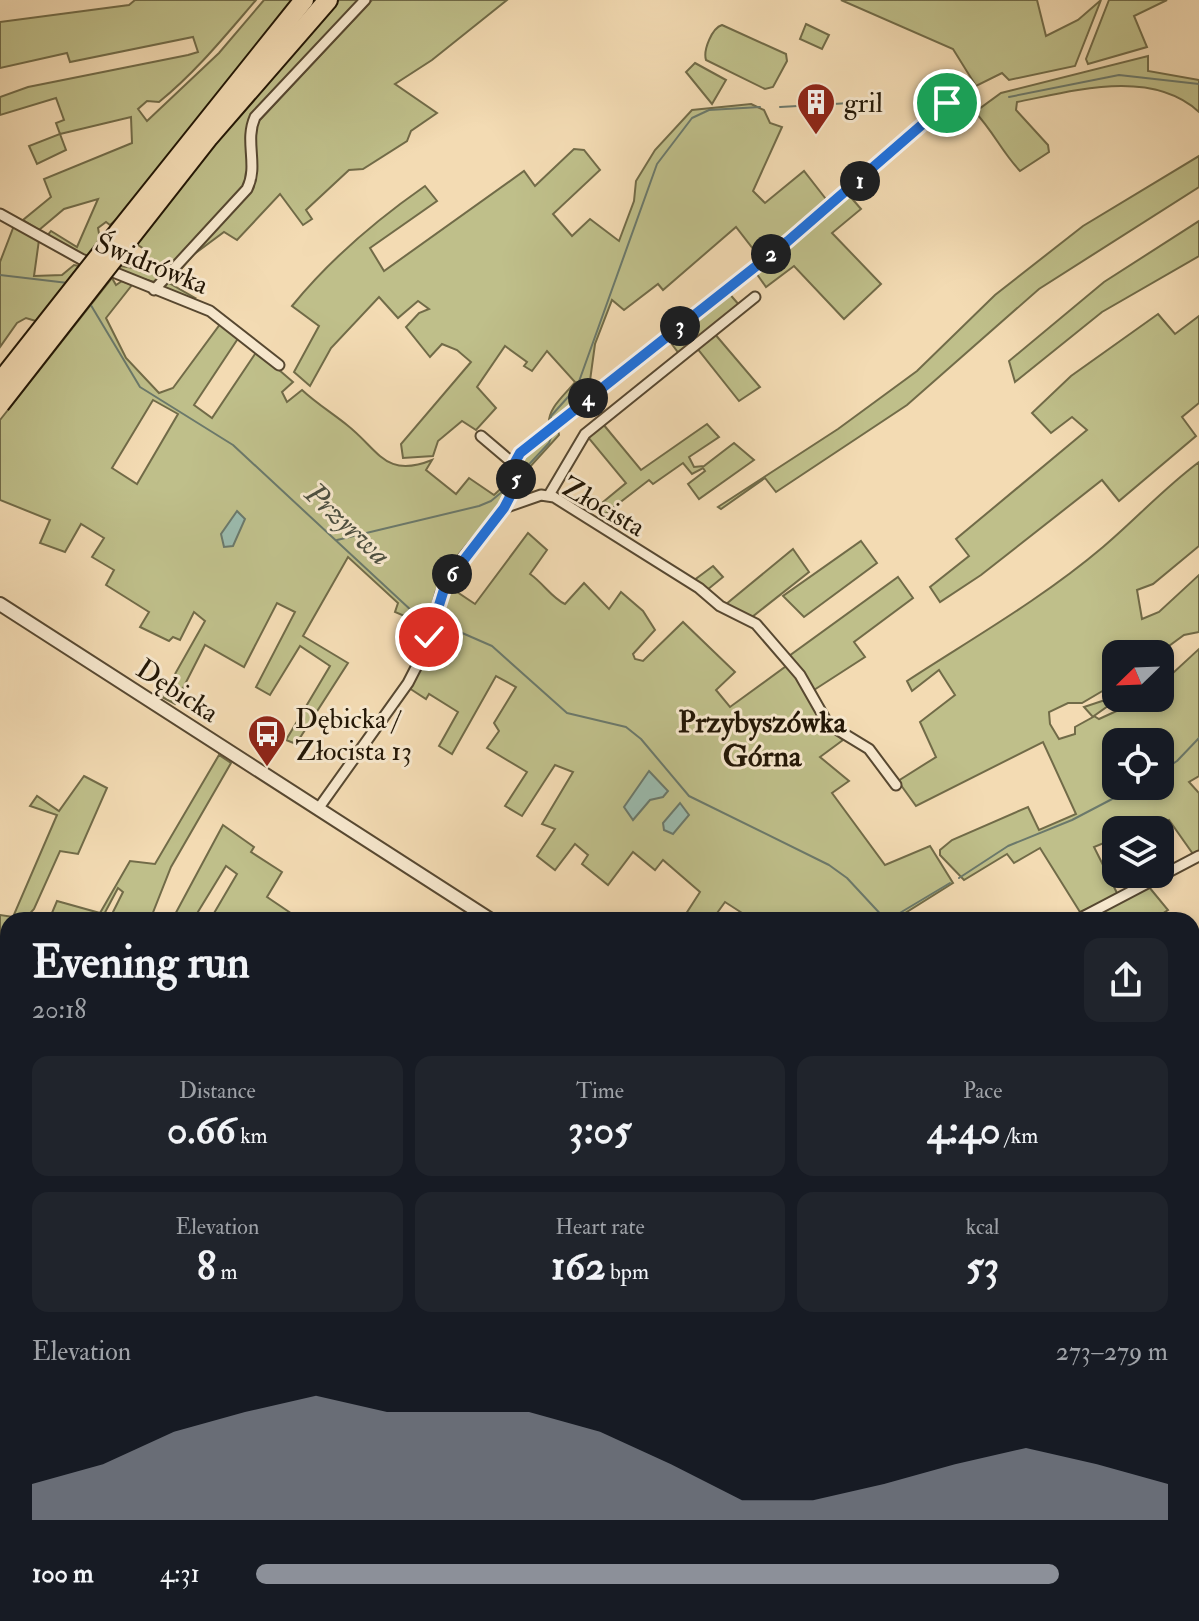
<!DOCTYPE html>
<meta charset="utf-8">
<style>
:root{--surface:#171b24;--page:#20242c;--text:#f1f3f6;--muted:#9ea1a6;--accent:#8c9099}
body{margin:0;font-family:"IM FELL Double Pica",serif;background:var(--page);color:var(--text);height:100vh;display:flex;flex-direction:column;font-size:30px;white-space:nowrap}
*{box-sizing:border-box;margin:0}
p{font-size:26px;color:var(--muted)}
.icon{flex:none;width:44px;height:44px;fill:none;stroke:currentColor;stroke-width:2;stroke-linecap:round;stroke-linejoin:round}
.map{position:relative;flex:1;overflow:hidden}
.drawer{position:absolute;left:0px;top:912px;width:1200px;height:710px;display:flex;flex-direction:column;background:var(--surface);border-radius:24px 24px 0 0;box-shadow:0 4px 12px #0003}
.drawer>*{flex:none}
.needle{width:52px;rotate:247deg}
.buttons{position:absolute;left:1102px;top:640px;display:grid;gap:16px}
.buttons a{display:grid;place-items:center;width:72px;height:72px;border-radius:16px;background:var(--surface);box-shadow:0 4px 12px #0003;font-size:40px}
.pin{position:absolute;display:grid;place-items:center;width:68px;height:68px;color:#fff;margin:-34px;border:4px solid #fff;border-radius:50%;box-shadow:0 2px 8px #0007}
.km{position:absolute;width:40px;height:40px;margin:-20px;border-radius:50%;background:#222;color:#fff;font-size:22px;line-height:40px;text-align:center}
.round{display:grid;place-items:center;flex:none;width:84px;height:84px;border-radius:16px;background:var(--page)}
.headline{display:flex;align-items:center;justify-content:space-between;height:136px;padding:0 32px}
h1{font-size:44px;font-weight:700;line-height:60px}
.metrics{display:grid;grid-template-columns:repeat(3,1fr);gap:12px;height:136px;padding:8px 32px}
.metrics div{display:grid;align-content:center;border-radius:16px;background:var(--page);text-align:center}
.metrics b{font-size:40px;font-weight:700}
.metrics small{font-size:22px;font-weight:400}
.metrics p{font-size:22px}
.chart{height:224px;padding:16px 32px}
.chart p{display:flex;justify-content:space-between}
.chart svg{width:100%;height:144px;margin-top:8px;fill:var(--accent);opacity:.7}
ul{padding:0 32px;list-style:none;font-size:26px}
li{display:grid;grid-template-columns:128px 96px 1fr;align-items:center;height:60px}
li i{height:20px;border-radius:10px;background:var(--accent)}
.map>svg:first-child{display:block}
</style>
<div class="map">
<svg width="1199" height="1621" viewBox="0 0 1199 1621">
<rect width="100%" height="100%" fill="#f3dbb3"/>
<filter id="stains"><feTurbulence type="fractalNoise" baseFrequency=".0025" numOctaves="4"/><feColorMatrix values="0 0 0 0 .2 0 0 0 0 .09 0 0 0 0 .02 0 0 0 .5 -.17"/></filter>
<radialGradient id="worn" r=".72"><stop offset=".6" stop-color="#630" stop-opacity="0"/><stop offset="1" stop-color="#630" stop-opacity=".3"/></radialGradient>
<!-- green -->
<g fill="#bfbf8a" stroke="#716b48" stroke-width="2" fill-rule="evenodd">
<path d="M135 0H256C225 36 196 72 159 102L147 101 138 109 147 121 219 53 264 0H292L118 218 110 225 106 222 98 228 100 239 86 258 47 236 51 231 77 247 98 199 64 209 39 230 23 220 51 197 44 179 132 143 131 117 60 134 66 150 37 164 29 146 60 134 56 123 64 120 56 98 0 115V97L28 87 188 55 198 52 193 37 70 62 67 53 0 68V22L129 5Z"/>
<path d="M339 0H362L249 120C242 141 254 161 246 181 235 210 177 257 154 282L117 271 120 266 134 268 143 260 144 249 135 243 255 94Z"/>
<path d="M372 0H507L432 60 395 84 437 113 411 131 407 141 363 169 349 170 306 210 312 219 303 225 280 194 237 240 224 232 193 255 169 283 195 298 191 300 164 289 162 286 250 191C258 168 249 145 257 123Z"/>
<polygon points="841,0 1037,0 1046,36 1078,20 1101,0 1075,66 1009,80 1002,73 976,86 953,49"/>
<polygon points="1109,0 1167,0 1134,16 1147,47 1088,64 1086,59"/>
<polygon points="806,24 829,35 822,49 800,39"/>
<path d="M722 25 786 54 787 61 773 87 765 89 706 60C703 50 712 28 722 25Z"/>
<path d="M1148 56V71L1199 80V112C1151 68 1073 91 1017 102L1016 110 1048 145 1049 152 1020 171C1002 152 993 131 975 112L1001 93Z"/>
<polygon points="695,63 726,80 712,104 686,72"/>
<path d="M751 104 764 110 770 123 782 127 753 191 765 203 804 171 829 203 775 246 772 242 767 246 763 243 754 250 736 227 663 290 658 284 624 310 612 300 595 344 589 388 549 425C547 408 566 394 575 382L547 351 532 371 524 366 527 362 505 346 477 387 496 408 476 430 462 421 438 441 433 456 403 458 401 444 471 362 457 350 442 344 430 357 406 327 419 313 429 309 418 301 398 318 379 297 331 348 310 386 294 372 319 326 292 306C331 258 375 221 425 186L437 201 370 248 384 271 524 171 535 186 574 149 584 150 600 170 553 214 572 236 590 219 619 241 634 201 636 181 655 150 692 110Z"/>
<polygon points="1199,156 1199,187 1039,289 907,405 776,492 765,478 721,509 718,507 838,429 917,371 995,295 1083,226"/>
<polygon points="848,194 861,209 832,233 881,284 844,319 794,266 766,287 754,270"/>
<polygon points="1199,221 1199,256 1102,312 1015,382 1009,361 1104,282"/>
<polygon points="15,223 39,240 34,276 62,275 74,265 79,266 36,321 26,318 17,323 0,347 0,262"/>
<path d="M112 278 116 285 122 281 132 285 106 318 126 358 159 393 173 388 221 323 239 337 194 405 212 418 257 351 293 382 282 392 287 402 302 390C316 403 332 413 347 425 379 450 385 479 432 460L426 470 456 494 469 478 494 495 512 478C510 514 469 538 453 568 444 586 438 608 430 627L395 612 398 603 348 557 303 636 348 663 296 744 286 740 330 666 300 646 270 695 256 687 295 612 277 603 244 667 205 645 175 704 162 697 205 621 194 612 180 640 173 637 169 641 140 627 149 612 106 585 114 570 92 557 104 538 81 524 65 552 40 543 50 520 0 500V420ZM153 400 178 414 137 484 112 468Z"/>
<polygon points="727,291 740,306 680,355 668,339"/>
<polygon points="1158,314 1175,334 1199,316 1199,403 1182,417 1196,436 1119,501 1102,480 981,575 940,602 930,587 969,556 956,539 1087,430 1072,417 1051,433 1032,413 1071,376"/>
<polygon points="714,333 760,387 739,401 697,348"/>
<polygon points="603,424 641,470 707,424 719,437 689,457 694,467 704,466 734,443 754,460 699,499 688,484 705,471 703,468 692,474 683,463 653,484 649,480 605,514 597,507 626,483 587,436"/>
<polygon points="557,425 559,435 519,479 519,460"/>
<path d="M1199 462V546L1153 584 1137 590 1142 619 1159 612 1199 575V632L1184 635 1158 654H1116V683L1082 703H1068L1049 712 1050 724 1059 739 1075 734V727L1093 717 1084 707 1102 701H1115L1094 716 1099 719 1145 698H1160V685L1199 649V776L1189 782 1199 793V851L1193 854 1169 820 1144 830H1116V838L1094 847 1118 895 1080 912 1040 848 1014 863 1007 854 964 880 940 855V850L952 840 1028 807 1039 830 1076 814 1043 742 916 806 898 781 936 757 920 722 955 695 939 670 912 691 907 681C973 638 1043 598 1103 547 1136 519 1164 488 1199 462ZM1116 742H1160V786H1116Z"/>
<path d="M528 533 547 550 530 574C543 583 552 598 565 604L584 583 609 609 621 592 643 611 655 630 633 654 635 659 643 661 683 622 735 672 716 690 730 707 789 664 822 723 843 740 820 757 849 781 832 793 885 865 930 846 953 883 894 920H753L725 902 712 920H682L700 892 663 860 655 870 633 852 608 885 582 864 588 855 575 844 555 870 537 856 555 829 542 824 573 772 555 765 522 816 505 806 527 772 487 748 499 731 494 723 516 687 496 676 452 754 439 746 458 712 429 694 426 699 409 688 438 630 448 586 475 604Z"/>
<polygon points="861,541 877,563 804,617 783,596"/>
<polygon points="793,549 809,572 752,617 725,605"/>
<polygon points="713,566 723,577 707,590 693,581"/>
<polygon points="898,577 913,598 854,642 865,657 814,690 789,656"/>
<polygon points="219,755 231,763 171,867 150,920 109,920 123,892 118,888 101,920 49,920 57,901 100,913 130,861 155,864"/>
<polygon points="84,776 107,788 78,854 60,851 34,909 24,920 8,920 8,1101 0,1117 0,915 13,917 57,815 30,806 37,796 59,811"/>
<polygon points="223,825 254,847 251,852 282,872 267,897 301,920 210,920 237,874 226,866 193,920 172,920"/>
<polygon points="1149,887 1168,910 1162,914 1163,920 1085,920"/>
<polygon points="1199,1073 1199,1348 1192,1343 1192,1079"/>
<polygon points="0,1215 8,1228 8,1317 0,1315"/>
<polygon points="8,1593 8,1614 131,1614 128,1621 0,1621"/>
<polygon points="1192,1598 1199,1602 1199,1621 1174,1621 1176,1614 1192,1614"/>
<polygon points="307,1614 414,1614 411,1621 304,1621"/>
<polygon points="521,1614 614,1614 612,1621 518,1621"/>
<polygon points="925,1614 1076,1614 1076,1620 1080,1614 1098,1614 1098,1621 924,1621"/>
</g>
<!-- water -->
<g fill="#9bbbae" stroke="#6b796b" stroke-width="2">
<polygon points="237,511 245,519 233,546 224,547 221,534"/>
<polygon points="649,771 668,791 663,797 650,800 633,820 624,807"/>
<polygon points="680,803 689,815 673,834 664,830 663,823"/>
</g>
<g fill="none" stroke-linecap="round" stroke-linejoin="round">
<!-- stream -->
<g stroke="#6b796b" stroke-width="2">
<polyline points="1009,97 1119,75 1199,84"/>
<polyline points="780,107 868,102"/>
<polyline points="0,275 68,283"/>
<polyline points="89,302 140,387 233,445 413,612 431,620"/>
<polyline points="551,421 551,416 577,387 657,164 692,118 709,110 760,107"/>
<polyline points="520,474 549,443 554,429"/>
<polyline points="337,540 479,506 491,501 509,486"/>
<polyline points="437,622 492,646 567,713 626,727 641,739 689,796 829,865 847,878 886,920"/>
<polyline points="1160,772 1177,761 1199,738"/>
<polyline points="959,878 1008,846 1072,820 1137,786"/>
<polyline points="888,920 950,883"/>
<polyline points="1192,1266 1199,1273"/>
<polyline points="972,1621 973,1614"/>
</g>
<!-- minor casing -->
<g stroke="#574831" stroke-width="13">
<g id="minor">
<polyline points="0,214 81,259 210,311 279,365"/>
<path d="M154 290 247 189C259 165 244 142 255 117L365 0"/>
<polyline points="481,436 514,464"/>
<polyline points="549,495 585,434 755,297"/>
<polyline points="504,508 516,483 514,464 520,453 788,241 947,103 961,96"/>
<polyline points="318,809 408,683 425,650 441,593 458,564 504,508 541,495 554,497 699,588 720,606 756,624 800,675 828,724 869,749 896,785"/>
<polyline points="1077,920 1199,856"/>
<polyline points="1192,1051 1199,1056"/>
<polyline points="779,1621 781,1614"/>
<polyline points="870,1621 872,1614"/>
<polyline points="1101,1621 1102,1614"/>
</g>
</g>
<!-- tertiary casing -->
<g stroke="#574831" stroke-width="16">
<g id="tertiary">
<polyline points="0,604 491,920"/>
<polyline points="1192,1475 1199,1483"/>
</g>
</g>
<!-- motorway casing -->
<g stroke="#231706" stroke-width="22">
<g id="motorway">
<polyline points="108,245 304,0"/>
<polyline points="118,253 209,137 328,0"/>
</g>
</g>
<!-- minor -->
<use href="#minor" stroke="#f7e8ce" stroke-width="9"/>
<!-- tertiary -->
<use href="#tertiary" stroke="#f7e8ce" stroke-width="12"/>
<!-- motorway -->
<use href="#motorway" stroke="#f3dbb3" stroke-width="18"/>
<!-- motorway-bridge casing -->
<g stroke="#231706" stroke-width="22" stroke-linecap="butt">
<g id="motorway-bridge">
<polyline points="0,382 108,245"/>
<polyline points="0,404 118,253"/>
</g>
</g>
<!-- motorway-bridge -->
<use href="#motorway-bridge" stroke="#f3dbb3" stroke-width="18"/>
</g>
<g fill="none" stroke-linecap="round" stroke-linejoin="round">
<!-- route casing -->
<g stroke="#fff" stroke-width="16">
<polyline id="route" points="429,637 446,583 504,508 515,487 514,464 520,453 788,241 947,103"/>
</g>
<!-- route -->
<use href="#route" stroke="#1a73e8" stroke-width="10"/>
</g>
<!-- icons -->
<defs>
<g id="building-pin" transform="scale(2)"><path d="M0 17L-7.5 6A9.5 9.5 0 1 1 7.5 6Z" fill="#8f2418" stroke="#f7e8ce"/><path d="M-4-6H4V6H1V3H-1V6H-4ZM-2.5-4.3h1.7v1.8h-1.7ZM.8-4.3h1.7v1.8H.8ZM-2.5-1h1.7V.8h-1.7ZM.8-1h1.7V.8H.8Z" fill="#fff"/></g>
<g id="bus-pin" transform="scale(2)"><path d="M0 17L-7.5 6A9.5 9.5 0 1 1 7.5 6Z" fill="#8f2418" stroke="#f7e8ce"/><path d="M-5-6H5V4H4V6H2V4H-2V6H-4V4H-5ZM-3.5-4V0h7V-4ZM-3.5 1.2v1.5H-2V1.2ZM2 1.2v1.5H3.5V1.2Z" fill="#fff"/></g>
</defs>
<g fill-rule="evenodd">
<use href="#building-pin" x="816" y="102"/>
<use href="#bus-pin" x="267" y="734"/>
</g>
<g text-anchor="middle" stroke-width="6" stroke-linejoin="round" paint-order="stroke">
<!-- poi labels -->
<g font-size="28" fill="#231706" stroke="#f7e8ce" text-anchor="start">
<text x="844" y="112">gril</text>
<text x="295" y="728">Dębicka /<tspan x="295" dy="32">Złocista 13</tspan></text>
</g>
<!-- street labels -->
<g font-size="28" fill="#231706" stroke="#f7e8ce">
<text transform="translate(152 263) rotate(22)" y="10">Świdrówka</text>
<text transform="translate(604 506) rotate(30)" y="10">Złocista</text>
<text transform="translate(178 690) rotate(33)" y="10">Dębicka</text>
</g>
<!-- water labels -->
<g font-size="30" font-style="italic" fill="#4d5041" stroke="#f7e8ce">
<text transform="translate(348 524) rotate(43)" y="10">Przyrwa</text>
</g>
<!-- neighbourhood labels -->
<g font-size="30" font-weight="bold" fill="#231706" stroke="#f7e8ce">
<text x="762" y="732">Przybyszówka<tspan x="762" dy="34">Górna</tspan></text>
</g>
</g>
<rect width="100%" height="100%" filter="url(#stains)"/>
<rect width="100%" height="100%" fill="url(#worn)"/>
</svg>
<div class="buttons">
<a><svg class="needle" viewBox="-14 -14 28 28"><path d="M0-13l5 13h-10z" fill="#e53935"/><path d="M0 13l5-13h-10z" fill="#9ea1a6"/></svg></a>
<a><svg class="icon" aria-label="locate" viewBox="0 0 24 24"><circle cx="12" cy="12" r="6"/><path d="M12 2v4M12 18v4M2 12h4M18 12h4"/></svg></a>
<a><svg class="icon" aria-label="layers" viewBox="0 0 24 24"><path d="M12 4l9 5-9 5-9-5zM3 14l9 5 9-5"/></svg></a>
</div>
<div class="pin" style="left:947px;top:103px;background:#1e9e55"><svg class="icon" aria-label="arrive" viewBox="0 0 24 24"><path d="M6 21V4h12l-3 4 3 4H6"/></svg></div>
<div class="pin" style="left:429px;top:637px;background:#d93025"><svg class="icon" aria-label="check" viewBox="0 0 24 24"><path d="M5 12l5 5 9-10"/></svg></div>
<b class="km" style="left:860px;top:181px">1</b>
<b class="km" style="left:771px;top:254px">2</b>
<b class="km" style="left:680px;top:326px">3</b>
<b class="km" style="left:588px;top:398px">4</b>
<b class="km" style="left:516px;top:479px">5</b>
<b class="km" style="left:452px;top:574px">6</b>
<section class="drawer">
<div class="headline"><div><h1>Evening run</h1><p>20:18</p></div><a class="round"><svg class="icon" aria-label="share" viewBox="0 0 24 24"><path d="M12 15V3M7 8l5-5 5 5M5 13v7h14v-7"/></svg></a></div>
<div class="metrics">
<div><p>Distance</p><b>0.66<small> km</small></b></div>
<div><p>Time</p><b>3:05</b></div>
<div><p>Pace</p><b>4:40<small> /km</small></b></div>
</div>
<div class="metrics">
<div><p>Elevation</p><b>8<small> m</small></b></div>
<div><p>Heart rate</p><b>162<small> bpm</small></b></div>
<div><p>kcal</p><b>53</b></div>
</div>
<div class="chart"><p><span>Elevation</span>273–279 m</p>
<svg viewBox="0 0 160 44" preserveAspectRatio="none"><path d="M0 44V33L10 27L20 17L30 11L40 6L50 11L60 11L70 11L80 17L90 27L100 38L110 38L120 33L130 27L140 22L150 27L160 33V44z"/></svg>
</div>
<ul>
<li><b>100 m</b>4:31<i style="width:88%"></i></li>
</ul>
</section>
</div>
